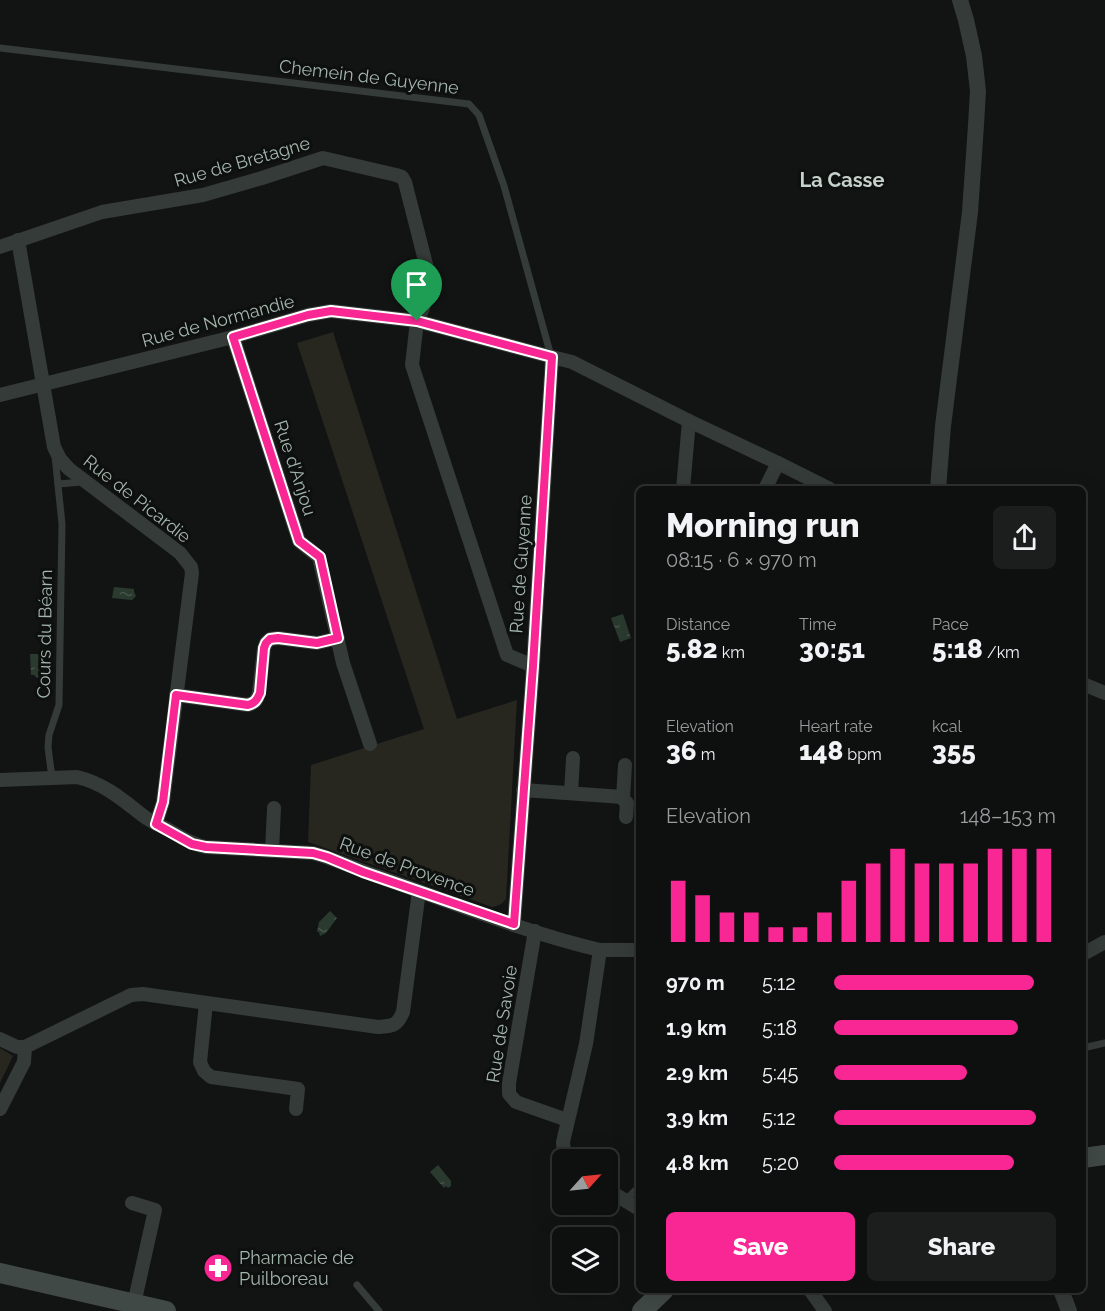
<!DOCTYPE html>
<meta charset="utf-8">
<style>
:root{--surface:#0e0f0f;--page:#1c1d1d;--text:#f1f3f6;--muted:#9b9c9e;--line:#2e2f2f;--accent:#f82794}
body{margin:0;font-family:Raleway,sans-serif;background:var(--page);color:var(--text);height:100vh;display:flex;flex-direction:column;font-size:22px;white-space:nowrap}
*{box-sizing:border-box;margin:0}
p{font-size:20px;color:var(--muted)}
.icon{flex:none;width:33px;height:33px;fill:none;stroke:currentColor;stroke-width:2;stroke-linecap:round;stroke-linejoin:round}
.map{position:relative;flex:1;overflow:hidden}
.drawer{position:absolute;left:636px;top:486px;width:450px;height:807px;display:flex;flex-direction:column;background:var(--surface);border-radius:9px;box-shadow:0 6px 24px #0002,0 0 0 2px var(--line)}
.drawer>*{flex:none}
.needle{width:39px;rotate:63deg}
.controls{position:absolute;left:552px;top:1149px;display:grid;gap:12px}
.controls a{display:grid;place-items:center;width:66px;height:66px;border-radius:9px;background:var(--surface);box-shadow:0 6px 24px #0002,0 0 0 2px var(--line);font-size:30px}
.pin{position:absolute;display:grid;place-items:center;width:51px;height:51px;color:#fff;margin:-62px -26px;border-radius:50% 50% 50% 0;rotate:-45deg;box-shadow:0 0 6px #0007}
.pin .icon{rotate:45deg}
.round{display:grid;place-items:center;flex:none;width:63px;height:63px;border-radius:9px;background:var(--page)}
.summary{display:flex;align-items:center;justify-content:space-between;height:102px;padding:0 30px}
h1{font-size:33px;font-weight:800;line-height:45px}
.figures{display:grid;grid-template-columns:repeat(3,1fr);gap:9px;height:102px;padding:6px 30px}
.figures div{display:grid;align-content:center}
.figures b{font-size:26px;font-weight:800}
.figures small{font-size:16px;font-weight:400}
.figures p{font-size:16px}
.chart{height:168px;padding:12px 30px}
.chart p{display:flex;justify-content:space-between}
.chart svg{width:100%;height:108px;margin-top:6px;stroke:var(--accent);stroke-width:6}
.primary-button{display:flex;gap:12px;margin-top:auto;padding:12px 30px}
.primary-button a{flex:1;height:69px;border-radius:9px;background:var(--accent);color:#fff;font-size:24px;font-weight:800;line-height:69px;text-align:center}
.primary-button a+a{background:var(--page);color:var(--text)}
ul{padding:0 30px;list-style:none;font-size:20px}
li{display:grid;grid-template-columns:96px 72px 1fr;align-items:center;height:45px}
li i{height:15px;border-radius:8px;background:var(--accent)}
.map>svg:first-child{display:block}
</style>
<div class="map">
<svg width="1105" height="1311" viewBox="0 0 1105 1311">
<defs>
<pattern id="water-ripples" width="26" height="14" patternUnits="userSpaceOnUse" patternTransform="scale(1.5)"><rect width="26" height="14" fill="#2a3a2f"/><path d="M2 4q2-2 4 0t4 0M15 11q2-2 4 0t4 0" fill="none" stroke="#46544a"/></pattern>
</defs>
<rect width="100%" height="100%" fill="#121414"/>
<!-- grass -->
<g fill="#27261f">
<path d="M333 332 457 719 517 700 506 899C502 904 499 906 492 907L308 842 311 765 424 729 297 343Z"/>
<polygon points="0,1048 13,1056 0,1083"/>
</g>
<!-- water -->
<g fill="url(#water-ripples)">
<polygon points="114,587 134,589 134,592 136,596 132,600 112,598"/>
<polygon points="623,614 631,638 620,642 611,618"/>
<polygon points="30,654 41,654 42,675 40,675 39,677 37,678 34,675 31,675"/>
<polygon points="330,911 337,918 326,933 320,936 319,932 317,932 319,922"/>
<polygon points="438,1165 451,1181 451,1186 448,1188 446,1186 444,1188 430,1172"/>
</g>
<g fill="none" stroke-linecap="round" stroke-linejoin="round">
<!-- service -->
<g stroke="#353b39" stroke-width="7">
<polyline points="0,48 469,104 479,115 504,186 551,356"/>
<polyline points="58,484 82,482"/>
<polyline points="52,778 48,747 49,735 59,705 62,524 55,456"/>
<polyline points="1083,1048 1105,1043"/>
<polyline points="625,1200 639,1187"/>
<polyline points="357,1285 379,1311"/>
</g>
<!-- minor -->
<g stroke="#353b39" stroke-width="14">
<polyline points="18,240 54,447 60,459 69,469 180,553 191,567 192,573 163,802 156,824"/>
<polyline points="0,247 102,212 203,195 262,178 323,158 396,175 402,177 405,182 430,280 423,308 417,321 412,365 507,655 533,666"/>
<polyline points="233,337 299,541 319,557 343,663 370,744"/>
<polyline points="0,395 233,337 308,315 331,311 417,321 552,357"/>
<polyline points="683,489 689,421"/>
<polyline points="765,489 778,463"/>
<polyline points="1083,684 1105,693"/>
<path d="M176 695 248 705C255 703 257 700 259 693L264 648 266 643 270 639 278 638 317 643 338 638"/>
<polyline points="625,765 623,799 627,803 626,817"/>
<path d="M0 780 77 777C103 783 122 799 142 815 150 821 158 825 167 829 181 837 189 843 205 847L313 853C335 859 356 869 377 876 451 902 524 932 600 950L586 1044 563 1142 564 1152 569 1160"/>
<polyline points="523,790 623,797"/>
<polyline points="571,793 573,758"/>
<polyline points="272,851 274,808"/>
<polyline points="514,924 533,666 552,357 572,362 689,421 778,463 830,489"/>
<polyline points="535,931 509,1083 509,1094 516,1102 567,1120"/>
<polyline points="600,950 639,950"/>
<polyline points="1083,954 1105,942"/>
<polyline points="206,1003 200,1062 204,1071 211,1077 298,1089 296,1109"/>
<polyline points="0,1039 17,1047 25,1047"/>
<path d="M0 1109 24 1062 25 1047 131 995 143 994 378 1027C393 1026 397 1026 403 1012L419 891"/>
<polyline points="608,1190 639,1209"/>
<polyline points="132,1203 155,1210 134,1304"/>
<polyline points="810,1290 825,1311"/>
</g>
<!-- tertiary -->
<g stroke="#353b39" stroke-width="16">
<polyline points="938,489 943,426 970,212 976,125 978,91 974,56 966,20 960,0"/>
<polyline points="1061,1290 1069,1311"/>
</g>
<!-- secondary -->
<g stroke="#414946" stroke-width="20">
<polyline points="1083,1158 1105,1155"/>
<polyline points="0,1273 166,1311"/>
<polyline points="642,1311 664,1290"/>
</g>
</g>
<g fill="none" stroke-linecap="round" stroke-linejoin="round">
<!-- route casing -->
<g stroke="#fff" stroke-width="12">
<path id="route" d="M331 311 417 321 552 357 533 666 514 924 363 872 327 857 313 853 206 847 192 844 156 824 163 802 176 695 248 705C255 703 257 700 260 693L264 648 266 643 270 639 278 638 317 643 338 638 320 557 299 541 233 337 308 315Z"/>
</g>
<!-- route -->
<use href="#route" stroke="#f82794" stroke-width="8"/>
</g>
<!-- icons -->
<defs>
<g id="pharmacy-disc" transform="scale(1.5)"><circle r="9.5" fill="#f82794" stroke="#0e0f0f"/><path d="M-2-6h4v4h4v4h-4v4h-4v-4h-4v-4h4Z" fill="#fff"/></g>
</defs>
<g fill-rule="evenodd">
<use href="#pharmacy-disc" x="218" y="1268"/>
</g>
<g text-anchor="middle" stroke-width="6" stroke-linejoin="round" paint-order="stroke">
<!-- street labels -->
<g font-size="18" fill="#a3b5ac" stroke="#0e0f0f">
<text transform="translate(369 77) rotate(7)" y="6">Chemein de Guyenne</text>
<text transform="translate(242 162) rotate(-16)" y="6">Rue de Bretagne</text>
<text transform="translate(218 321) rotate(-15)" y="6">Rue de Normandie</text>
<text transform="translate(295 468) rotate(72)" y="6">Rue d'Anjou</text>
<text transform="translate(137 499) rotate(38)" y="6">Rue de Picardie</text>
<text transform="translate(521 564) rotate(-86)" y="6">Rue de Guyenne</text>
<text transform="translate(45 634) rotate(-89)" y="6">Cours du Béarn</text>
<text transform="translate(407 867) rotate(20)" y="6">Rue de Provence</text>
<text transform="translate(502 1024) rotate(-81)" y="6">Rue de Savoie</text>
</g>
<!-- poi labels -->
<g font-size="18" fill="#a3b5ac" stroke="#0e0f0f" text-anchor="start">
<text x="239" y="1264">Pharmacie de<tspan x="239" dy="21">Puilboreau</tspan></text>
</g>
<!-- neighbourhood labels -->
<g font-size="20" font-weight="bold" fill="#c5d1cb" stroke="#0e0f0f">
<text x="842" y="187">La Casse</text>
</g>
</g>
</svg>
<div class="controls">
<a><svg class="needle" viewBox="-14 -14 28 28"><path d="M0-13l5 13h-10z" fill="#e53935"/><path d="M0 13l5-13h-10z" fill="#9b9c9e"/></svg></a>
<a><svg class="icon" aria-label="layers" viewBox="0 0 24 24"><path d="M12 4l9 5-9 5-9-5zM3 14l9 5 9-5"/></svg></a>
</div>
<div class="pin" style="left:417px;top:321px;background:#1e9e55"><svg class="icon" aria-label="arrive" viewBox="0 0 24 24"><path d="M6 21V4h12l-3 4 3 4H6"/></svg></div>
<section class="drawer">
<div class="summary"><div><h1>Morning run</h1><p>08:15 · 6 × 970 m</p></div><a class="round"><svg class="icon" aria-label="share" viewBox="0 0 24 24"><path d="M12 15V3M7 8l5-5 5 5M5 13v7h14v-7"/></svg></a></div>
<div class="figures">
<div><p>Distance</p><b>5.82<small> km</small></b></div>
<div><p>Time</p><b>30:51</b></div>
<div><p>Pace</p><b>5:18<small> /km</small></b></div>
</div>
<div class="figures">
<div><p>Elevation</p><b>36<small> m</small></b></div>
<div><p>Heart rate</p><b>148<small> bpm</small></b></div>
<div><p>kcal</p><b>355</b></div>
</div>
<div class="chart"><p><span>Elevation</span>148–153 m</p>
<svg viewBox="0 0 160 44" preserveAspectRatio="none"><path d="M5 44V19M15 44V25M25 44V32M35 44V32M45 44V38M55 44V38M65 44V32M75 44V19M85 44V12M95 44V6M105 44V12M115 44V12M125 44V12M135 44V6M145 44V6M155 44V6"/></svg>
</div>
<ul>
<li><b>970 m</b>5:12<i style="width:90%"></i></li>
<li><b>1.9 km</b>5:18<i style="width:83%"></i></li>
<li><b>2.9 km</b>5:45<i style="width:60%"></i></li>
<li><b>3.9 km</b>5:12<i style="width:91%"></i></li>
<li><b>4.8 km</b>5:20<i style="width:81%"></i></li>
</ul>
<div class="primary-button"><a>Save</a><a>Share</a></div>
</section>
</div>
